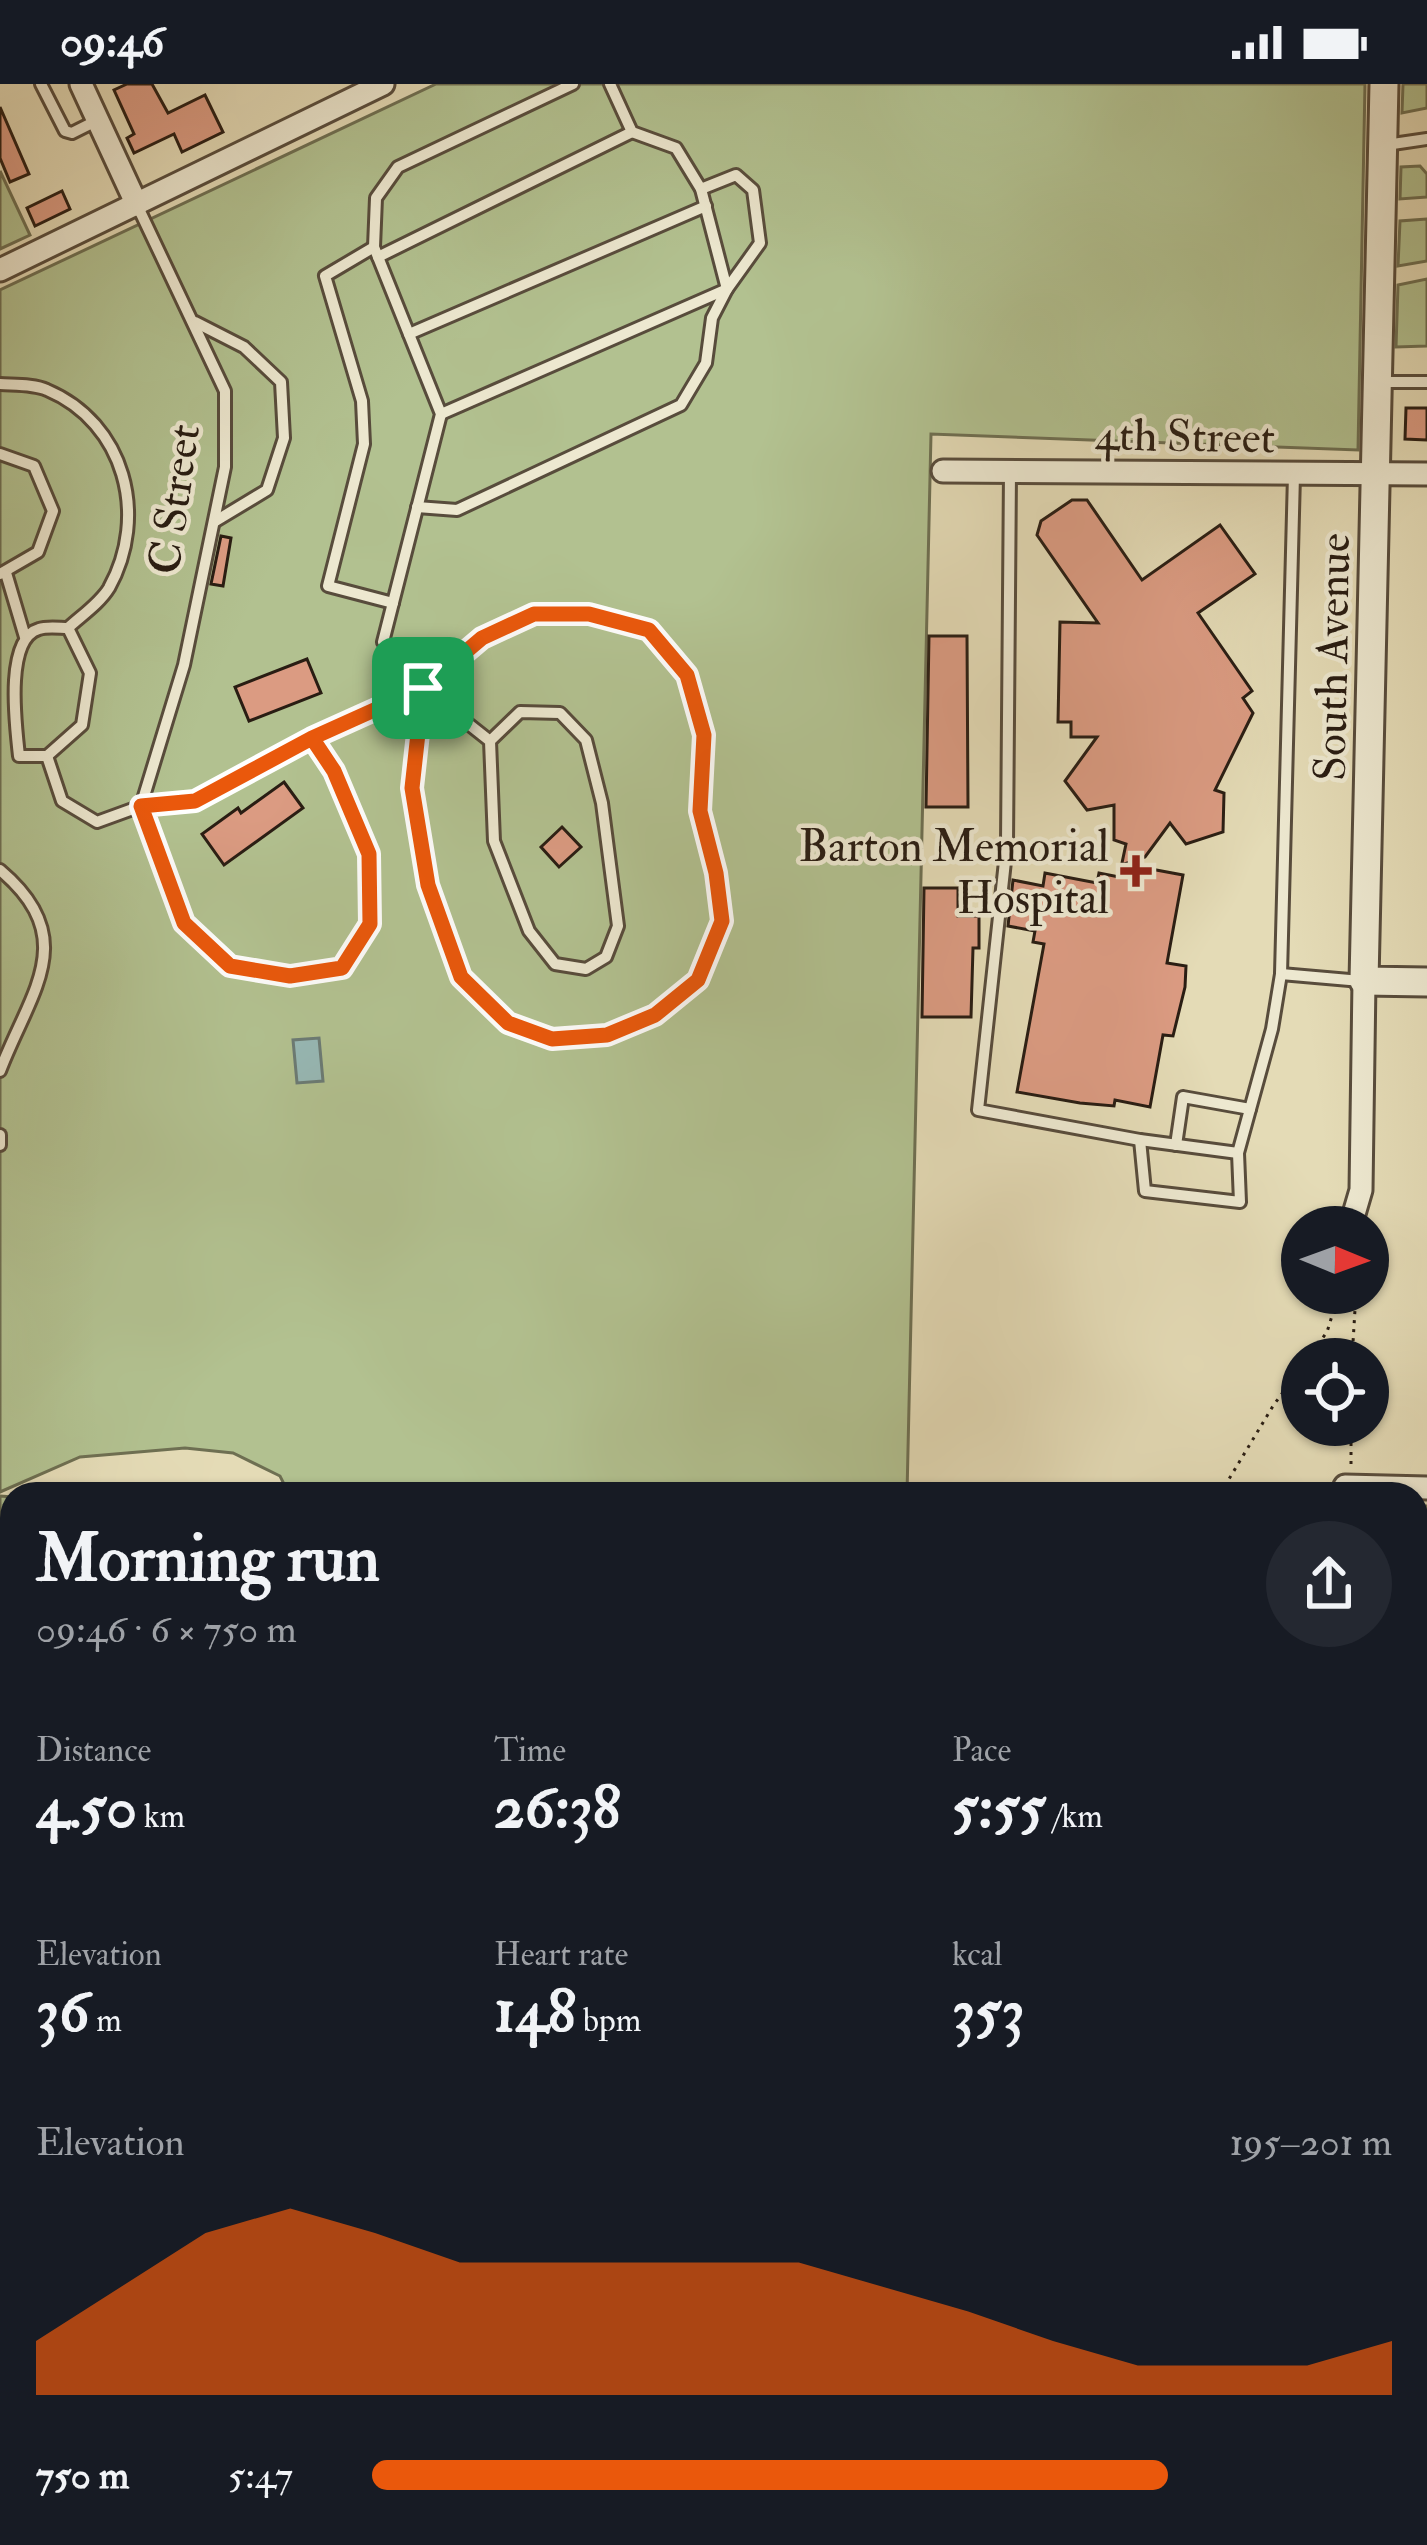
<!DOCTYPE html>
<meta charset="utf-8">
<style>
:root{--surface:#171b24;--page:#242831;--text:#f1f3f6;--muted:#9ea1a6;--accent:#ea580c}
body{margin:0;font-family:"IM FELL Double Pica",serif;background:var(--page);color:var(--text);height:100vh;display:flex;flex-direction:column;font-size:45px;white-space:nowrap}
*{box-sizing:border-box;margin:0}
p{font-size:39px;color:var(--muted)}
.icon{flex:none;width:66px;height:66px;fill:none;stroke:currentColor;stroke-width:2;stroke-linecap:round;stroke-linejoin:round}
.map{position:relative;flex:1;overflow:hidden}
.panel{position:absolute;left:0px;top:1398px;width:1428px;height:1065px;display:flex;flex-direction:column;background:var(--surface);border-radius:36px 36px 0 0;box-shadow:0 3px 9px #0004}
.panel>*{flex:none}
.needle{width:78px;rotate:91deg}
.fabs{position:absolute;left:1281px;top:1122px;display:grid;gap:24px}
.fabs a{display:grid;place-items:center;width:108px;height:108px;border-radius:50%;background:var(--surface);box-shadow:0 3px 9px #0004;font-size:60px}
.pin{position:absolute;display:grid;place-items:center;width:102px;height:102px;color:#fff;margin:-51px;border-radius:24px;box-shadow:0 6px 18px #0006}
.round{display:grid;place-items:center;flex:none;width:126px;height:126px;border-radius:63px;background:var(--page)}
.head{display:flex;align-items:center;justify-content:space-between;height:204px;padding:0 36px}
h1{font-size:66px;font-weight:700;line-height:90px}
.metrics{display:grid;grid-template-columns:repeat(3,1fr);gap:18px;height:204px;padding:12px 36px}
.metrics div{display:grid;align-content:center}
.metrics b{font-size:60px;font-weight:700}
.metrics small{font-size:33px;font-weight:400}
.metrics p{font-size:33px}
.chart{height:336px;padding:24px 36px}
.chart p{display:flex;justify-content:space-between}
.chart svg{width:100%;height:216px;margin-top:12px;fill:var(--accent);opacity:.7}
ul{padding:0 36px;list-style:none;font-size:39px}
li{display:grid;grid-template-columns:192px 144px 1fr;align-items:center;height:90px}
li i{height:30px;border-radius:15px;background:var(--accent)}
.status{display:flex;justify-content:space-between;align-items:center;height:84px;padding:0 60px;background:var(--surface);direction:ltr}
.status svg{height:33px;fill:currentColor}
.map>svg:first-child{display:block}
</style>
<div class="status"><b>09:46</b><svg viewBox="0 0 49 12"><path d="M0 12V9h3v3zM5 12V6h3v6zM10 12V3h3v9zM15 12V0h3v12zM26 1h20v11H26zM47 4h2v5h-2z"/></svg></div>
<div class="map">
<svg width="1427" height="2461" viewBox="0 0 1427 2461">
<rect width="100%" height="100%" fill="#e4dbb6"/>
<filter id="stains"><feTurbulence type="fractalNoise" baseFrequency=".00167" numOctaves="4"/><feColorMatrix values="0 0 0 0 .2 0 0 0 0 .09 0 0 0 0 .02 0 0 0 .5 -.17"/></filter>
<radialGradient id="worn" r=".72"><stop offset=".6" stop-color="#630" stop-opacity="0"/><stop offset="1" stop-color="#630" stop-opacity=".3"/></radialGradient>
<!-- green -->
<g fill="#b2c190" stroke="#6e6f52" stroke-width="3">
<polygon points="436,0 1365,0 1358,366 931,350 907,1410 289,1410 280,1392 233,1369 185,1364 80,1373 0,1408 0,206"/>
<polygon points="1403,0 1427,0 1427,24 1402,29"/>
<polygon points="1420,82 1427,90 1427,113 1400,115 1401,83"/>
<polygon points="0,87 30,151 0,165"/>
<polygon points="1427,135 1427,177 1398,182 1400,137"/>
<polygon points="1427,195 1427,262 1396,263 1398,201"/>
<polygon points="0,1412 12,1413 12,1935 0,1933"/>
<polygon points="1416,1422 1427,1422 1427,2461 993,2461 996,2451 1416,2451"/>
<polygon points="0,2150 12,2150 12,2375 0,2361"/>
</g>
<!-- water -->
<polygon fill="#97b9b6" stroke="#6b7b75" stroke-width="3" points="319,954 323,997 297,999 293,956"/>
<g fill="none" stroke-linecap="round" stroke-linejoin="round">
<!-- river -->
<g stroke="#97b9b6" stroke-width="36">
<polyline points="0,2416 12,2426"/>
<polyline points="60,2451 102,2451"/>
<polyline points="1106,2451 1121,2461"/>
</g>
</g>
<!-- building -->
<g fill="#db9b82" stroke="#291d13" stroke-width="3">
<polygon points="127,0 152,0 168,29 205,11 223,48 182,68 174,50 134,69 127,54 134,50 114,6"/>
<polygon points="0,23 29,90 10,98 0,74"/>
<polygon points="62,107 70,125 35,142 27,124"/>
<polygon points="1406,324 1427,324 1427,356 1405,355"/>
<polygon points="1072,416 1087,416 1142,496 1220,441 1255,490 1198,529 1252,607 1243,614 1253,629 1215,706 1224,709 1223,748 1186,760 1170,739 1145,773 1124,780 1183,791 1167,879 1186,882 1185,903 1173,952 1163,951 1150,1023 1115,1016 1114,1022 1080,1019 1017,1008 1044,860 1033,858 1035,847 1008,842 1013,796 1043,802 1045,789 1097,799 1099,789 1119,793 1126,760 1114,756 1114,721 1087,726 1065,697 1097,653 1071,653 1071,638 1058,638 1060,538 1098,539 1037,451 1041,437"/>
<polygon points="221,452 231,454 223,502 211,500"/>
<polygon points="929,552 967,552 968,723 926,723"/>
<polygon points="307,575 321,609 249,637 235,603"/>
<polygon points="284,698 303,724 224,781 202,750 238,724 241,729"/>
<polygon points="562,743 581,763 559,783 541,763"/>
<polygon points="924,804 958,804 958,832 979,832 979,864 973,864 971,933 922,933"/>
</g>
<g fill="none" stroke-linecap="round" stroke-linejoin="round">
<!-- service casing -->
<g stroke="#584c3c" stroke-width="16">
<g id="service">
<polyline points="41,0 65,47 72,49 98,36"/>
<polyline points="1386,61 1427,55"/>
<polyline points="137,121 225,307 225,383 184,581 141,722"/>
<polyline points="374,163 325,192 362,317 364,360 328,502 393,519"/>
<polyline points="378,173 632,48"/>
<polyline points="195,238 244,263 281,298 284,354 267,406 214,438"/>
<polyline points="409,250 706,122"/>
<polyline points="1379,298 1427,298"/>
<path d="M0 300C14 301 34 300 47 306 125 339 149 432 109 504 100 519 81 532 68 544"/>
<polyline points="441,330 727,205 760,159 753,106 736,91 701,105"/>
<polyline points="0,370 34,382 53,427 38,468 0,490"/>
<polyline points="1010,388 1007,759 978,1026 1140,1056 1238,1069"/>
<polyline points="417,423 457,426 681,321 706,279 712,234 727,205 701,105 676,64 632,48 610,0"/>
<polyline points="6,489 25,553"/>
<polygon points="534,530 589,530 649,546 687,591 704,651 701,727 716,789 721,837 698,896 655,931 607,951 552,955 508,939 461,893 428,801 411,704 423,604 482,554"/>
<path d="M68 544 90 589 82 641 47 672H19C16 643 4 555 39 545 47 542 60 544 68 544Z"/>
<polyline points="423,604 490,657 494,757 529,847 555,880 586,885 606,873 618,842 602,719 586,656 560,629 520,628 490,657"/>
<polyline points="47,672 62,717 97,738 141,722 195,717 312,654 423,604 383,558 441,330 374,163 376,114 398,83 573,0"/>
<polyline points="141,722 184,840 230,882 290,891 342,884 369,840 369,770 334,687 312,654"/>
<path d="M0 786C82 855 30 908 0 987"/>
<polyline points="1281,890 1361,897"/>
<polyline points="0,1051 0,1061"/>
<polyline points="1140,1056 1145,1107 1240,1118 1238,1069 1272,945 1281,890 1294,391"/>
<polyline points="1176,1061 1183,1013 1250,1025"/>
</g>
</g>
<!-- minor casing -->
<g stroke="#584c3c" stroke-width="27">
<g id="minor">
<polyline points="81,0 137,121"/>
<polyline points="0,186 383,0"/>
<polyline points="943,387 1427,390"/>
<polyline points="1344,1143 1354,1130 1361,1106 1364,897"/>
<polyline points="1345,1402 1427,1404"/>
</g>
</g>
<!-- tertiary casing -->
<g stroke="#584c3c" stroke-width="33">
<polyline id="tertiary" points="1384,0 1364,897 1427,898"/>
</g>
<!-- path -->
<g stroke="#291d13" stroke-width="3" stroke-dasharray="3 6" stroke-linecap="butt">
<polyline points="1307,1275 1327,1248 1339,1209"/>
<polyline points="1352,1275 1356,1209"/>
<polyline points="1351,1341 1351,1383"/>
<polyline points="1220,1410 1273,1322 1302,1282"/>
<polyline points="1092,2461 1099,2451"/>
</g>
<!-- service -->
<use href="#service" stroke="#ede8d0" stroke-width="10"/>
<!-- minor -->
<use href="#minor" stroke="#ede8d0" stroke-width="21"/>
<!-- tertiary -->
<use href="#tertiary" stroke="#ede8d0" stroke-width="27"/>
</g>
<g fill="none" stroke-linecap="round" stroke-linejoin="round">
<!-- route casing -->
<g stroke="#fff" stroke-width="24">
<polyline id="route" points="423,604 312,654 195,717 141,722 184,839 230,882 290,892 342,884 370,840 369,770 334,687 312,654 423,604 412,704 428,801 461,893 508,939 552,955 607,951 655,931 698,896 722,837 716,789 700,727 704,651 687,591 649,546 589,530 534,530 482,554 423,604"/>
</g>
<!-- route -->
<use href="#route" stroke="#ea580c" stroke-width="15"/>
</g>
<!-- markers -->
<path fill="#8f2418" stroke="#ede8d0" stroke-width="4.5" d="M1130 769h12v12h12v12h-12v12h-12v-12h-12v-12h12z"/>
<g text-anchor="middle" stroke-width="9" stroke-linejoin="round" paint-order="stroke">
<!-- street labels -->
<g font-size="45" fill="#291d13" stroke="#ede8d0">
<text transform="translate(1185 351) rotate(1)" y="16">4th Street</text>
<text transform="translate(173 415) rotate(-82)" y="16">C Street</text>
<text transform="translate(1331 573) rotate(-89)" y="16">South Avenue</text>
</g>
<!-- poi labels -->
<g font-size="45" fill="#291d13" stroke="#ede8d0" text-anchor="end">
<text x="1109" y="777">Barton Memorial<tspan x="1109" dy="52">Hospital</tspan></text>
</g>
</g>
<rect width="100%" height="100%" filter="url(#stains)"/>
<rect width="100%" height="100%" fill="url(#worn)"/>
</svg>
<div class="fabs">
<a><svg class="needle" viewBox="-14 -14 28 28"><path d="M0-13l5 13h-10z" fill="#e53935"/><path d="M0 13l5-13h-10z" fill="#9ea1a6"/></svg></a>
<a><svg class="icon" aria-label="locate" viewBox="0 0 24 24"><circle cx="12" cy="12" r="6"/><path d="M12 2v4M12 18v4M2 12h4M18 12h4"/></svg></a>
</div>
<div class="pin" style="left:423px;top:604px;background:#1e9e55"><svg class="icon" aria-label="arrive" viewBox="0 0 24 24"><path d="M6 21V4h12l-3 4 3 4H6"/></svg></div>
<section class="panel">
<div class="head"><div><h1>Morning run</h1><p>09:46 · 6 × 750 m</p></div><a class="round"><svg class="icon" aria-label="share" viewBox="0 0 24 24"><path d="M12 15V3M7 8l5-5 5 5M5 13v7h14v-7"/></svg></a></div>
<div class="metrics">
<div><p>Distance</p><b>4.50<small> km</small></b></div>
<div><p>Time</p><b>26:38</b></div>
<div><p>Pace</p><b>5:55<small> /km</small></b></div>
</div>
<div class="metrics">
<div><p>Elevation</p><b>36<small> m</small></b></div>
<div><p>Heart rate</p><b>148<small> bpm</small></b></div>
<div><p>kcal</p><b>353</b></div>
</div>
<div class="chart"><p><span>Elevation</span>195–201 m</p>
<svg viewBox="0 0 160 44" preserveAspectRatio="none"><path d="M0 44V33L10 22L20 11L30 6L40 11L50 17L60 17L70 17L80 17L90 17L100 22L110 27L120 33L130 38L140 38L150 38L160 33V44z"/></svg>
</div>
<ul>
<li><b>750 m</b>5:47<i style="width:78%"></i></li>
</ul>
</section>
</div>
